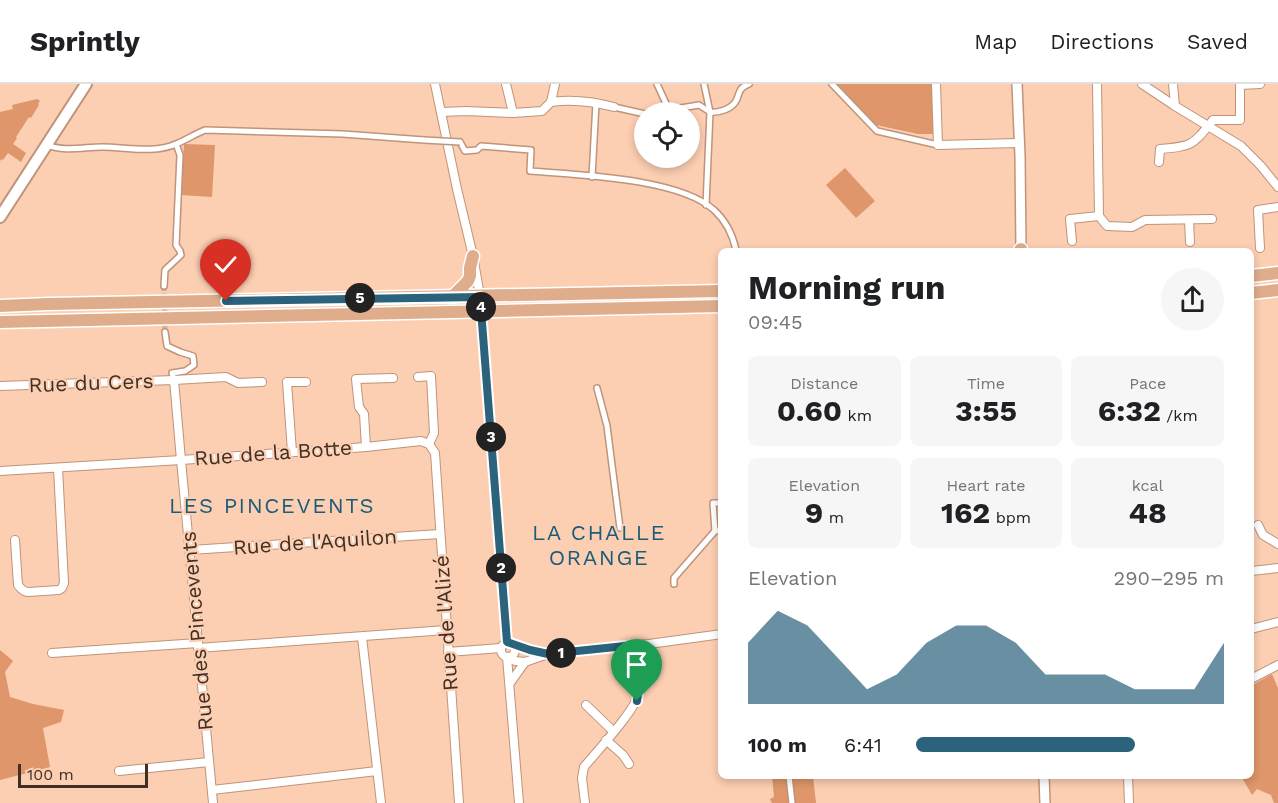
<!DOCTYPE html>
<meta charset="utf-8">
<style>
:root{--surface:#fff;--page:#f6f6f6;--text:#202124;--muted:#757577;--line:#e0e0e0;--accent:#2b627c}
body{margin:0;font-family:"Work Sans",sans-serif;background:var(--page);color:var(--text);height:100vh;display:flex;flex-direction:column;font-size:22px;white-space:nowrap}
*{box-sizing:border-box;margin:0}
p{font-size:20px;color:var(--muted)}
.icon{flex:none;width:33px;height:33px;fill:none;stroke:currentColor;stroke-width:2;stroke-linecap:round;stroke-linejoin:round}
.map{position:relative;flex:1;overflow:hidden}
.panel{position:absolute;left:718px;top:164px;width:536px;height:531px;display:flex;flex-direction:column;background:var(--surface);border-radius:9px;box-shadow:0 3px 9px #0003}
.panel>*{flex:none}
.controls{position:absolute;left:634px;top:18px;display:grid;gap:12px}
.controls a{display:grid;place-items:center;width:66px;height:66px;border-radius:50%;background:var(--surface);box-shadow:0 3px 9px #0003;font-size:30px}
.scale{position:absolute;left:18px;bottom:15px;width:130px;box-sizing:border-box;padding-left:6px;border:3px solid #412f24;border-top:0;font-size:16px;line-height:21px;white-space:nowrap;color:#412f24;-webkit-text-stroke:4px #fcceb2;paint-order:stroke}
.pin{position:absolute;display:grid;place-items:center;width:51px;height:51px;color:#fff;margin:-62px -26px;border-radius:50% 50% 50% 0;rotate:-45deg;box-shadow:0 0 6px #0007}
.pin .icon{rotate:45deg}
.km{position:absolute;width:30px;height:30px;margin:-15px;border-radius:50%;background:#222;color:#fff;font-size:16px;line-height:30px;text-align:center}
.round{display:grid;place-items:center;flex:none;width:63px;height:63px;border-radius:32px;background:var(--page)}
.overview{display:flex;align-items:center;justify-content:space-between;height:102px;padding:0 30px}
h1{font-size:33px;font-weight:700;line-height:45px}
.stats{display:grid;grid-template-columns:repeat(3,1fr);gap:9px;height:102px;padding:6px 30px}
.stats div{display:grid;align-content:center;border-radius:9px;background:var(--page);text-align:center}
.stats b{font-size:30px;font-weight:700}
.stats small{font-size:16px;font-weight:400}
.stats p{font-size:16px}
.chart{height:168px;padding:12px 30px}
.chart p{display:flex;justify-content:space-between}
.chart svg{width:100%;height:108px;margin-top:6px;fill:var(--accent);opacity:.7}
ul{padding:0 30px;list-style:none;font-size:20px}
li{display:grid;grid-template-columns:96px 72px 1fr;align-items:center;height:45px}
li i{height:15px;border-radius:8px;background:var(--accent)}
header{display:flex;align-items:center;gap:36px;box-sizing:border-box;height:84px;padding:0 30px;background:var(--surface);border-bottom:2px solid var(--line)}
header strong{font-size:28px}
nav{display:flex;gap:33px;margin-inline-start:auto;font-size:21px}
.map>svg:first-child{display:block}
</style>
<header>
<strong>Sprintly</strong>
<nav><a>Map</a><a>Directions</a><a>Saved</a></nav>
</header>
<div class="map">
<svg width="1278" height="719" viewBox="0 0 1278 719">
<rect width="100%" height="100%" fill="#fcceb2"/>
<!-- green -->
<g fill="#de966a">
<polygon points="837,0 933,0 934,50 918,50 876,41"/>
<polygon points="37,15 40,17 38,20 39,21 31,34 29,33 16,53 17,54 13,60 26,69 21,78 8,69 3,76 2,75 0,77 0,28 13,25 12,21"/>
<polygon points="184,60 215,61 212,113 181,111"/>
<polygon points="845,84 875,117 856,134 826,101"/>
<polygon points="0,566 13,577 5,588 10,613 33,620 64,626 61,638 43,644 50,683 0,696"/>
<polygon points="1272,590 1278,604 1278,719 1274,719 1271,711 1257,705 1252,711 1241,692 1251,692 1251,602"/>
<polygon points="772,692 813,692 816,719 772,719 770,715 774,713"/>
</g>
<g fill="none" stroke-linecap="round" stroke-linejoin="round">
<!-- pedestrian-tunnel -->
<polyline stroke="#d7ae96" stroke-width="5" stroke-dasharray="5 2.5" stroke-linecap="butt" points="164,202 165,248"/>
<!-- pedestrian casing -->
<g stroke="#bf947a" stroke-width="8">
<g id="pedestrian">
<polyline points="657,0 669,26"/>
<path d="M704 0 710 28C719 29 733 25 737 15 740 7 739 4 749 0"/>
<polyline points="832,0 877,47 938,61"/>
<polyline points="614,23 645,30"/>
<polyline points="656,28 699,21 710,28 706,121"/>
<path d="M460 58 465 67 477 66 481 62 531 66 530 87C578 91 679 94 714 126 726 137 733 152 736 166"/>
<path d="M47 61C64 68 85 63 102 63 127 63 153 70 176 60 186 56 195 50 205 46L343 50 424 56"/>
<polyline points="592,93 596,19"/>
<polyline points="164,202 165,186 181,171 180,167 176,161 180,71 176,60"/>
<polyline points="165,248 167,262 180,268 193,272 194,281 185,287 172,289 174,296"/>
<polyline points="597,304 607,342 620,444"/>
<polyline points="722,419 713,419 715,447 722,446"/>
<polyline points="674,500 674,494 715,447"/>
<polyline points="789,692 792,719"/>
</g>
</g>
<!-- minor casing -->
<g stroke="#bf947a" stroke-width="10">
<g id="minor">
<polyline points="435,0 457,105 473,172 480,212 507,558"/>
<polyline points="506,0 513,29"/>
<polyline points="936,0 938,61 1019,59"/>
<polyline points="1097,0 1099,132"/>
<polyline points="1142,0 1175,22 1241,62 1261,82 1278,103"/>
<polyline points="1173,0 1175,22"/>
<path d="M551 18C571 15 595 18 614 23"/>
<polyline points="441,28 466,27 513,29 542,27 551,18 555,0"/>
<path d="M1159 78 1160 65C1193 62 1192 62 1213 36H1240V1L1260 0"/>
<polyline points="1189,136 1190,158"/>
<polyline points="1072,157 1070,135 1099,132 1107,142 1132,143 1145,136 1212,135"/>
<polyline points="1260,164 1258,126 1278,123"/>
<polyline points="418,293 431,292 434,349 429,360"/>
<polyline points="174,296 226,293 238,299 262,298"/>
<polyline points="0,302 174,296 181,376 366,363 421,357 429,360"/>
<polyline points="429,360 435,369 459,719"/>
<polyline points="366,363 364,330 359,323 356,295 393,294"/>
<polyline points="292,368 287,298 306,298"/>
<polyline points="0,387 181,376 213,719"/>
<polyline points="1258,441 1263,451 1278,460"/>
<path d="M15 456 18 501C21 505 24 508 28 508L59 506 62 504 64 499 58 384"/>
<polyline points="190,466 440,450"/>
<polyline points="1251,487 1278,484"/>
<polyline points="1251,545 1278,538"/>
<polyline points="362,553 381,719"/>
<circle cx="508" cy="566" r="7"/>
<polyline points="513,560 530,566 546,570"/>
<polyline points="198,564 446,546"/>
<polyline points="448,568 501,564"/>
<polyline points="52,569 198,559"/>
<polyline points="507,573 519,719"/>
<polyline points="508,573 515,577 525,578 548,570 649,560 722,550"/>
<polyline points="1251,595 1278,581"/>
<polyline points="510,599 525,578"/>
<polyline points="586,621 613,647"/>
<polyline points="606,656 623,671 629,680"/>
<polyline points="119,687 209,678"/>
<polyline points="1128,692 1129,719"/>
<polyline points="212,706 377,687"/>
<path d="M585 719 582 694 584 683C597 667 637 625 639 608 640 595 636 574 635 561"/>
</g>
</g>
<!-- tertiary casing -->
<g stroke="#bf947a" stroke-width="12">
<g id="tertiary">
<polyline points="1017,0 1020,72 1021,166"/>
<polyline points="1044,692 1045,719"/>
</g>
</g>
<!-- secondary casing -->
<g stroke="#bf947a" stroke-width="14">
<polyline id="secondary" points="0,133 86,0"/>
</g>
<!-- primary casing -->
<g stroke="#fff" stroke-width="15">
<g id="primary">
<polyline points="1020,166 1021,165"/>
<polyline points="1251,192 1278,189"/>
<polyline points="1251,209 1278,206"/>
<polyline points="452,213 468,197 470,192 470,184 473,172"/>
<polyline points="0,222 48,220 722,207"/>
<polyline points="0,238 722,222"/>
</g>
</g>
<!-- pedestrian -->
<use href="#pedestrian" stroke="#fff" stroke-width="5"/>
<!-- minor -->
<use href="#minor" stroke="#fff" stroke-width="8"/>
<!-- tertiary -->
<use href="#tertiary" stroke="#fff" stroke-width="9"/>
<!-- secondary -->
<use href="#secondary" stroke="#fff" stroke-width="10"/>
<!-- primary -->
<use href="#primary" stroke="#dfad8c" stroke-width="12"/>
<!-- pedestrian-bridge casing -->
<g stroke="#bf947a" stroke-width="8" stroke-linecap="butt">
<polyline id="pedestrian-bridge" points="424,56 460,58"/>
</g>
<!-- pedestrian-bridge -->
<use href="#pedestrian-bridge" stroke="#fff" stroke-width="5"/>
</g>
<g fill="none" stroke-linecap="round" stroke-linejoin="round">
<!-- route casing -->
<g stroke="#fff" stroke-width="12">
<polyline id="route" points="226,217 480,213 507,558 530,566 548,570 635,561 639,602 637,617"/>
</g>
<!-- route -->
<use href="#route" stroke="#2b627c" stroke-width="8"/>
</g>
<g text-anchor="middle" stroke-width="4.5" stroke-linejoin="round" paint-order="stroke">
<!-- street labels -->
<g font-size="21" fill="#412f24" stroke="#fcceb2">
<text transform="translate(91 299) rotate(-2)" y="7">Rue du Cers</text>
<text transform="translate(273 369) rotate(-4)" y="7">Rue de la Botte</text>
<text transform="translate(315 458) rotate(-4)" y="7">Rue de l'Aquilon</text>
<text transform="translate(446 539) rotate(-94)" y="7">Rue de l'Alizé</text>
<text transform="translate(197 547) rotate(-95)" y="7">Rue des Pincevents</text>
</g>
<!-- neighbourhood labels -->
<g font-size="22" letter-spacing="1.5" fill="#1a5c79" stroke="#fcceb2">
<text x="272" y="429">LES PINCEVENTS</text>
<text x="599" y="456">LA CHALLE<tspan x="599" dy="25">ORANGE</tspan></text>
</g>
</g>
</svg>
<div class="controls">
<a><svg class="icon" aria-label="locate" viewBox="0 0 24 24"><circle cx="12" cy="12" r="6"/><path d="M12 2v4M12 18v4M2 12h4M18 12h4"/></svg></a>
</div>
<div class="scale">100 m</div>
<div class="pin" style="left:637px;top:617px;background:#1e9e55"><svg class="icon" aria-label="arrive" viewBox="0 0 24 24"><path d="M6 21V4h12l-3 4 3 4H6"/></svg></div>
<div class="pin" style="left:226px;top:217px;background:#d93025"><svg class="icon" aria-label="check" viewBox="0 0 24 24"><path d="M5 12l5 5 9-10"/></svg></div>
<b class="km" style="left:561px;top:569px">1</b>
<b class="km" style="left:501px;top:484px">2</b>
<b class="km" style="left:491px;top:353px">3</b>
<b class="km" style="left:481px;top:223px">4</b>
<b class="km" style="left:360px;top:214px">5</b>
<section class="panel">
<div class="overview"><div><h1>Morning run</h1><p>09:45</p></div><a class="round"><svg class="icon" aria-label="share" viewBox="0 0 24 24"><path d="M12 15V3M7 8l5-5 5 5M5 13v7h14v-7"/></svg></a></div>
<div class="stats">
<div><p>Distance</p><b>0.60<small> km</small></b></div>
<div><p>Time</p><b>3:55</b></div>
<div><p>Pace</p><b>6:32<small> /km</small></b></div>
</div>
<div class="stats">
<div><p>Elevation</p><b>9<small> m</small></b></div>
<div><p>Heart rate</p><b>162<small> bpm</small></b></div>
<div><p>kcal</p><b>48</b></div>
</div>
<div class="chart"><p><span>Elevation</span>290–295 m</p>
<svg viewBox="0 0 160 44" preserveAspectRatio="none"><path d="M0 44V19L10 6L20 12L30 25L40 38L50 32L60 19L70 12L80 12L90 19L100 32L110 32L120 32L130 38L140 38L150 38L160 19V44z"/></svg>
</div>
<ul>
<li><b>100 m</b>6:41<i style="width:71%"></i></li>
</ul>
</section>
</div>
